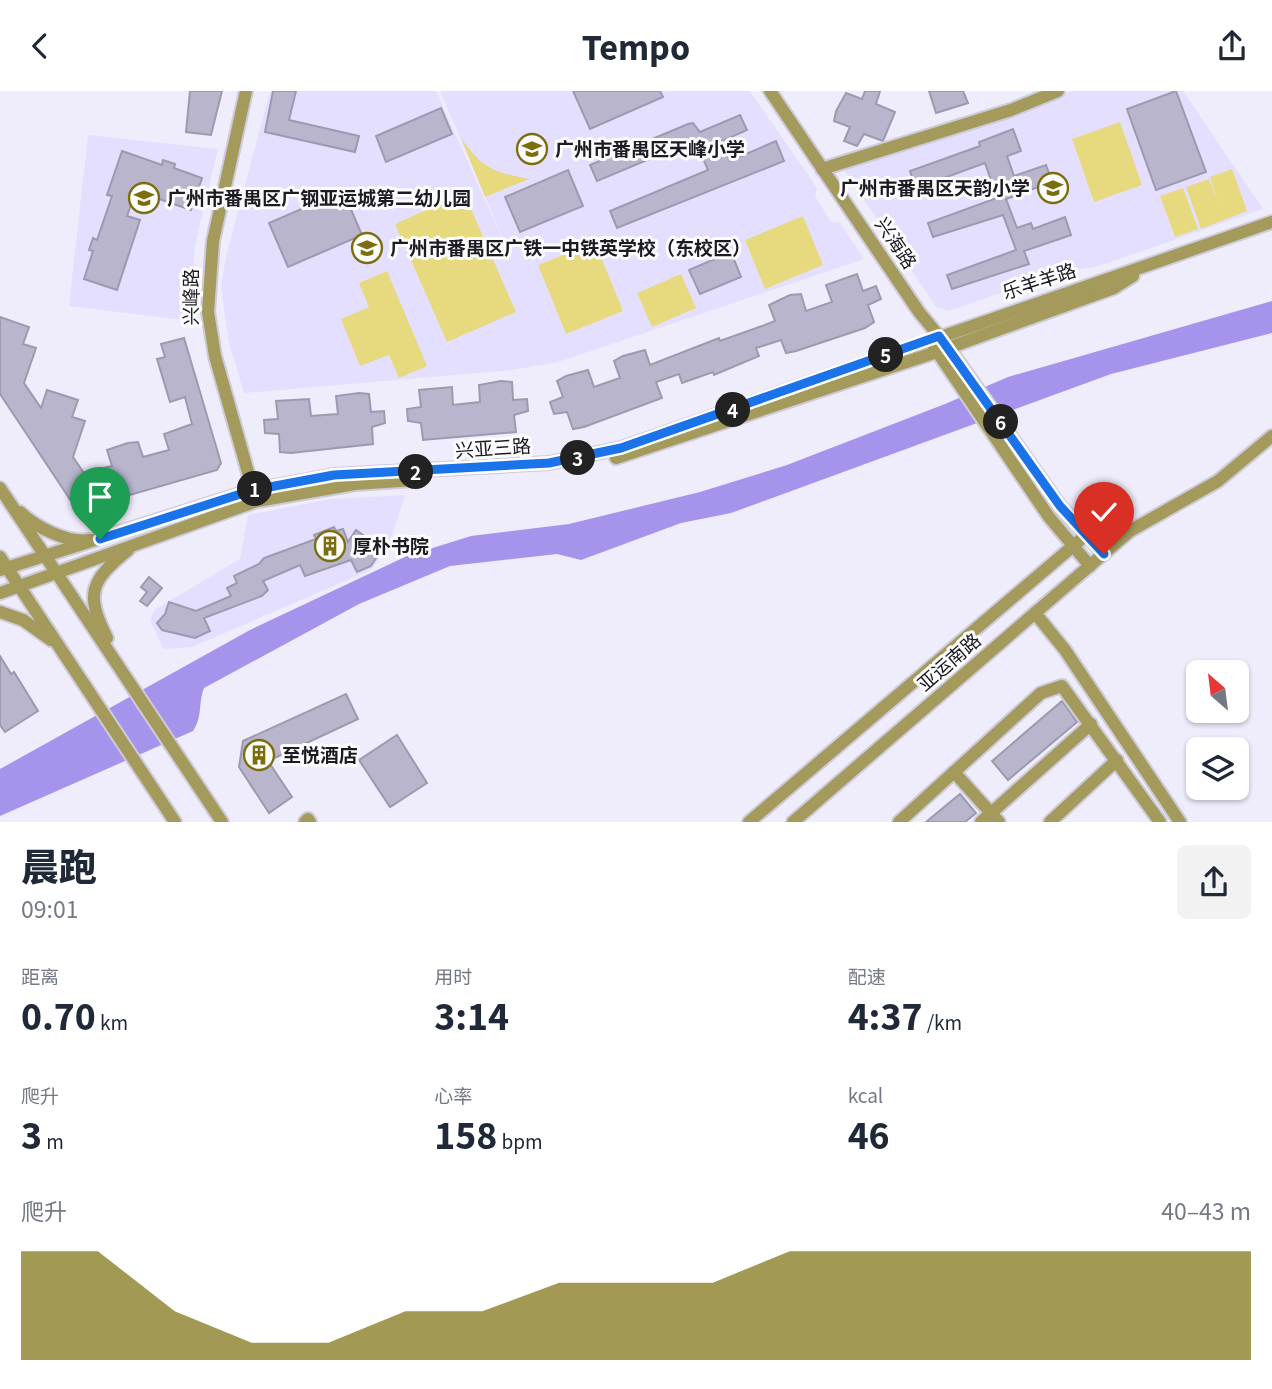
<!DOCTYPE html>
<html lang="zh">
<meta charset="utf-8">
<style>
:root{--surface:#fff;--page:#f2f2f3;--text:#1f2937;--muted:#747a83;--accent:#7b6f0d}
body{margin:0;font-family:Georgia,"Noto Sans SC",serif;background:var(--page);color:var(--text);height:100vh;display:flex;flex-direction:column;font-size:26px;white-space:nowrap}
*{box-sizing:border-box;margin:0}
p{font-size:23px;color:var(--muted)}
.icon{flex:none;width:38px;height:38px;fill:none;stroke:currentColor;stroke-width:2;stroke-linecap:round;stroke-linejoin:round}
.map{position:relative;height:731px;overflow:hidden}
.panel{display:flex;flex-direction:column;background:var(--surface);flex:1}
.panel>*{flex:none}
.needle{width:46px;rotate:332deg}
.buttons{position:absolute;left:1186px;top:569px;display:grid;gap:14px}
.buttons a{display:grid;place-items:center;width:63px;height:63px;border-radius:10px;background:var(--surface);box-shadow:0 2px 5px #0004;font-size:35px}
.pin{position:absolute;display:grid;place-items:center;width:60px;height:60px;color:#fff;margin:-72px -30px;border-radius:50% 50% 50% 0;rotate:-45deg;box-shadow:0 0 7px #0007}
.pin .icon{rotate:45deg}
.km{position:absolute;width:35px;height:35px;margin:-18px;border-radius:50%;background:#222;color:#fff;font-size:19px;line-height:35px;text-align:center}
.round{display:grid;place-items:center;flex:none;width:74px;height:74px;border-radius:10px;background:var(--page)}
.summary{display:flex;align-items:center;justify-content:space-between;height:119px;padding:0 21px}
h1{font-size:38px;font-weight:800;line-height:52px}
.metrics{display:grid;grid-template-columns:repeat(3,1fr);gap:10px;height:119px;padding:7px 21px}
.metrics div{display:grid;align-content:center}
.metrics b{font-size:35px;font-weight:800}
.metrics small{font-size:19px;font-weight:400}
.metrics p{font-size:19px}
.chart{height:196px;padding:14px 21px}
.chart p{display:flex;justify-content:space-between}
.chart svg{width:100%;height:126px;margin-top:7px;fill:var(--accent);opacity:.7}
header{display:flex;justify-content:space-between;align-items:center;height:91px;padding:0 21px;background:var(--surface);font-size:32px;font-weight:800}
.map>svg:first-child{display:block}
</style>
<header><svg class="icon" aria-label="back" viewBox="0 0 24 24"><path d="M15 5l-7 7 7 7"/></svg>Tempo<svg class="icon" aria-label="share" viewBox="0 0 24 24"><path d="M12 15V3M7 8l5-5 5 5M5 13v7h14v-7"/></svg></header>
<div class="map">
<svg width="1272" height="731" viewBox="0 0 1272 731">
<rect width="100%" height="100%" fill="#efedfc"/>
<!-- built -->
<g fill="#e4dfff">
<polygon points="270,0 436,0 517,180 440,0 750,0 817,97 815,105 831,131 840,132 864,168 558,271 512,279 244,302 229,252 221,196 226,165"/>
<polygon points="1073,0 1183,0 1263,118 1102,174 1050,185 949,220 936,216 843,77"/>
<polygon points="88,44 218,58 195,155 191,230 69,215"/>
<polygon points="405,404 389,454 371,479 192,556 163,558 150,530 154,519 240,468 248,424 331,408"/>
</g>
<!-- green -->
<g fill="#e7da7e">
<polygon points="1120,31 1142,94 1094,111 1072,48"/>
<path d="M461 47C482 77 493 81 529 88L485 106Z"/>
<polygon points="1232,78 1247,120 1201,138 1186,96 1209,88 1218,111 1210,86"/>
<polygon points="1183,97 1198,138 1175,146 1160,105"/>
<polygon points="464,102 516,221 447,251 395,133"/>
<polygon points="803,125 823,174 765,198 745,149"/>
<polygon points="595,151 623,220 566,243 538,174"/>
<polygon points="387,180 427,275 399,287 389,264 360,275 341,228 369,216 359,192"/>
<polygon points="681,183 696,217 652,236 637,202"/>
</g>
<!-- water -->
<path fill="#a693eb" d="M1272 210V242L1111 283 731 422 681 432 581 469 557 463 450 475 359 513 204 597C198 612 203 625 193 640L0 725V678L250 539 407 465 471 445 569 433 700 401 787 374 945 313 1008 286Z"/>
<!-- building -->
<g fill="#b8b5cd" stroke="#9d99b1" stroke-width="2">
<polygon points="190,0 222,0 211,44 186,41"/>
<polygon points="273,0 296,0 289,29 359,45 355,61 265,41"/>
<polygon points="573,0 660,0 663,6 590,38"/>
<polygon points="865,0 880,0 876,13 895,21 883,50 864,43 857,55 844,50 850,36 834,30 836,20 846,2 862,8"/>
<polygon points="929,0 963,0 968,12 936,22"/>
<polygon points="1176,0 1206,81 1156,99 1127,18"/>
<polygon points="441,17 452,43 386,71 376,45"/>
<polygon points="740,24 747,39 722,50 730,70 776,50 784,70 617,137 610,120 708,79 695,49 597,90 590,74 688,33 693,32 700,41"/>
<polygon points="1013,38 1021,60 1007,65 1014,85 1046,74 1052,91 1006,108 1017,137 1031,132 1033,138 1065,126 1071,144 1024,160 1029,173 952,198 947,184 1016,159 1003,124 933,146 928,132 997,107 985,72 922,95 915,94 910,80 980,55 979,51"/>
<polygon points="122,60 162,74 163,69 175,73 174,77 202,87 191,119 136,100 127,125 140,129 117,199 84,188 93,160 89,159 93,147 97,149 112,105 107,104"/>
<polygon points="568,79 583,115 520,141 505,106"/>
<polygon points="343,100 362,144 288,176 269,132"/>
<polygon points="731,161 741,186 700,203 689,179"/>
<polygon points="857,183 863,200 876,195 881,208 868,214 874,231 865,237 796,260 786,262 781,249 756,257 759,265 714,284 713,281 682,292 679,283 656,291 662,307 584,336 573,338 567,321 554,323 550,311 563,306 557,290 566,285 588,279 594,296 620,287 614,270 623,265 645,259 650,274 719,247 720,250 762,235 775,230 769,214 790,204 801,203 806,220 832,211 826,194"/>
<polygon points="0,226 29,236 23,253 36,257 24,292 41,317 47,299 78,309 72,326 85,330 73,366 84,382 112,375 107,359 128,352 138,351 143,366 169,359 164,343 192,333 185,306 170,311 157,268 165,266 161,253 184,247 221,372 217,379 88,416 71,410 0,303"/>
<polygon points="501,290 512,291 513,309 527,308 528,320 514,324 516,341 423,349 421,332 408,330 407,318 421,316 419,299 452,296 453,314 480,311 479,294"/>
<polygon points="359,302 369,303 371,321 384,320 385,332 372,336 373,353 291,362 280,361 279,343 265,342 264,329 278,328 276,310 309,308 311,325 338,323 336,305"/>
<polygon points="334,436 336,440 343,438 348,451 356,439 382,458 371,475 357,481 351,469 305,485 300,474 263,490 268,499 262,505 204,527 210,540 195,547 162,539 157,532 165,523 169,511 196,520 231,505 227,497 237,492 234,485 259,473 264,467 316,448 314,444"/>
<polygon points="149,486 162,497 147,515 140,510 147,501 141,496"/>
<polygon points="0,565 11,583 14,581 38,620 5,641 0,634"/>
<polygon points="346,603 358,628 268,670 292,706 269,722 239,676 243,650"/>
<polygon points="1062,610 1077,631 1008,689 992,670"/>
<polygon points="397,644 427,692 390,716 359,669"/>
<polygon points="960,703 976,722 965,731 926,731"/>
</g>
<g fill="none" stroke-linecap="round" stroke-linejoin="round">
<!-- minor casing -->
<g stroke="#cdcbd9" stroke-width="16">
<g id="minor">
<polyline points="246,0 213,150 208,221 215,265 255,406"/>
<polyline points="770,0 919,221 948,256 1060,415 1104,463"/>
<polyline points="822,78 1011,19 1058,0"/>
<polyline points="934,256 1049,426 1090,475"/>
<polyline points="616,367 937,261 1114,197 1133,185"/>
<polyline points="0,397 222,731"/>
<path d="M20 421C36 436 66 452 89 449"/>
<polyline points="0,466 175,731"/>
<polyline points="0,479 253,399 334,384 549,372 621,357 1272,131"/>
<polyline points="0,502 257,410 355,393 414,389"/>
<polyline points="0,521 23,529 51,549"/>
<polyline points="1035,522 1065,559 1180,731"/>
<path d="M107 547C85 503 90 490 128 459"/>
<polyline points="954,681 999,731"/>
<polyline points="305,731 308,728 310,731"/>
<polyline points="749,731 1086,444"/>
<polyline points="793,731 1130,440 1218,390 1272,345"/>
<polyline points="899,731 1041,602 1062,595 1160,731"/>
<polyline points="981,731 1091,633"/>
<polyline points="1050,731 1117,669"/>
</g>
</g>
<!-- minor -->
<use href="#minor" stroke="#a39a5b" stroke-width="12"/>
</g>
<g fill="none" stroke-linecap="round" stroke-linejoin="round">
<!-- route casing -->
<g stroke="#fff" stroke-width="14">
<polyline id="route" points="100,448 253,399 334,384 549,372 621,357 939,245 1060,415 1104,463"/>
</g>
<!-- route -->
<use href="#route" stroke="#1a73e8" stroke-width="9"/>
</g>
<!-- icons -->
<defs>
<g id="school-ring" transform="scale(1.575)"><circle r="9.5" fill="#fcfcfc" stroke="#7b6f0d" stroke-width="1.5"/><path d="M0-5L7-2L0 1L-7-2ZM-4 1L0 2.5L4 1V4Q0 6-4 4Z" fill="#7b6f0d"/></g>
<g id="building-ring" transform="scale(1.575)"><circle r="9.5" fill="#fcfcfc" stroke="#7b6f0d" stroke-width="1.5"/><path d="M-4-6H4V6H1V3H-1V6H-4ZM-2.5-4.3h1.7v1.8h-1.7ZM.8-4.3h1.7v1.8H.8ZM-2.5-1h1.7V.8h-1.7ZM.8-1h1.7V.8H.8Z" fill="#7b6f0d"/></g>
</defs>
<g fill-rule="evenodd">
<use href="#school-ring" x="532" y="58"/>
<use href="#school-ring" x="1053" y="97"/>
<use href="#school-ring" x="144" y="107"/>
<use href="#school-ring" x="367" y="157"/>
<use href="#building-ring" x="330" y="455"/>
<use href="#building-ring" x="259" y="664"/>
</g>
<g text-anchor="middle" stroke-width="6" stroke-linejoin="round" paint-order="stroke">
<!-- poi labels -->
<g font-size="19" font-weight="bold" fill="#1c1a23" stroke="#fcfcfc" text-anchor="start">
<text x="555" y="65">广州市番禺区天峰小学</text>
<text x="1030" y="104" text-anchor="end">广州市番禺区天韵小学</text>
<text x="167" y="114">广州市番禺区广钢亚运城第二幼儿园</text>
<text x="390" y="164">广州市番禺区广铁一中铁英学校（东校区）</text>
<text x="353" y="462">厚朴书院</text>
<text x="282" y="671">至悦酒店</text>
</g>
<!-- street labels -->
<g font-size="19" fill="#1c1a23" stroke="#fcfcfc">
<text transform="translate(896 152) rotate(56)" y="7">兴海路</text>
<text transform="translate(1039 190) rotate(-18)" y="7">乐羊羊路</text>
<text transform="translate(191 206) rotate(-90)" y="7">兴峰路</text>
<text transform="translate(493 357) rotate(-4)" y="7">兴亚三路</text>
<text transform="translate(949 571) rotate(-41)" y="7">亚运南路</text>
</g>
</g>
</svg>
<div class="buttons">
<a><svg class="needle" viewBox="-14 -14 28 28"><path d="M0-13l5 13h-10z" fill="#e53935"/><path d="M0 13l5-13h-10z" fill="#747a83"/></svg></a>
<a><svg class="icon" aria-label="layers" viewBox="0 0 24 24"><path d="M12 4l9 5-9 5-9-5zM3 14l9 5 9-5"/></svg></a>
</div>
<div class="pin" style="left:100px;top:448px;background:#1e9e55"><svg class="icon" aria-label="arrive" viewBox="0 0 24 24"><path d="M6 21V4h12l-3 4 3 4H6"/></svg></div>
<div class="pin" style="left:1104px;top:463px;background:#d93025"><svg class="icon" aria-label="check" viewBox="0 0 24 24"><path d="M5 12l5 5 9-10"/></svg></div>
<b class="km" style="left:255px;top:398px">1</b>
<b class="km" style="left:416px;top:381px">2</b>
<b class="km" style="left:578px;top:367px">3</b>
<b class="km" style="left:733px;top:319px">4</b>
<b class="km" style="left:886px;top:264px">5</b>
<b class="km" style="left:1001px;top:331px">6</b>
</div>
<section class="panel">
<div class="summary"><div><h1>晨跑</h1><p>09:01</p></div><a class="round"><svg class="icon" aria-label="share" viewBox="0 0 24 24"><path d="M12 15V3M7 8l5-5 5 5M5 13v7h14v-7"/></svg></a></div>
<div class="metrics">
<div><p>距离</p><b>0.70<small> km</small></b></div>
<div><p>用时</p><b>3:14</b></div>
<div><p>配速</p><b>4:37<small> /km</small></b></div>
</div>
<div class="metrics">
<div><p>爬升</p><b>3<small> m</small></b></div>
<div><p>心率</p><b>158<small> bpm</small></b></div>
<div><p>kcal</p><b>46</b></div>
</div>
<div class="chart"><p><span>爬升</span>40–43 m</p>
<svg viewBox="0 0 160 44" preserveAspectRatio="none"><path d="M0 44V6L10 6L20 27L30 38L40 38L50 27L60 27L70 17L80 17L90 17L100 6L110 6L120 6L130 6L140 6L150 6L160 6V44z"/></svg>
</div>
</section>
